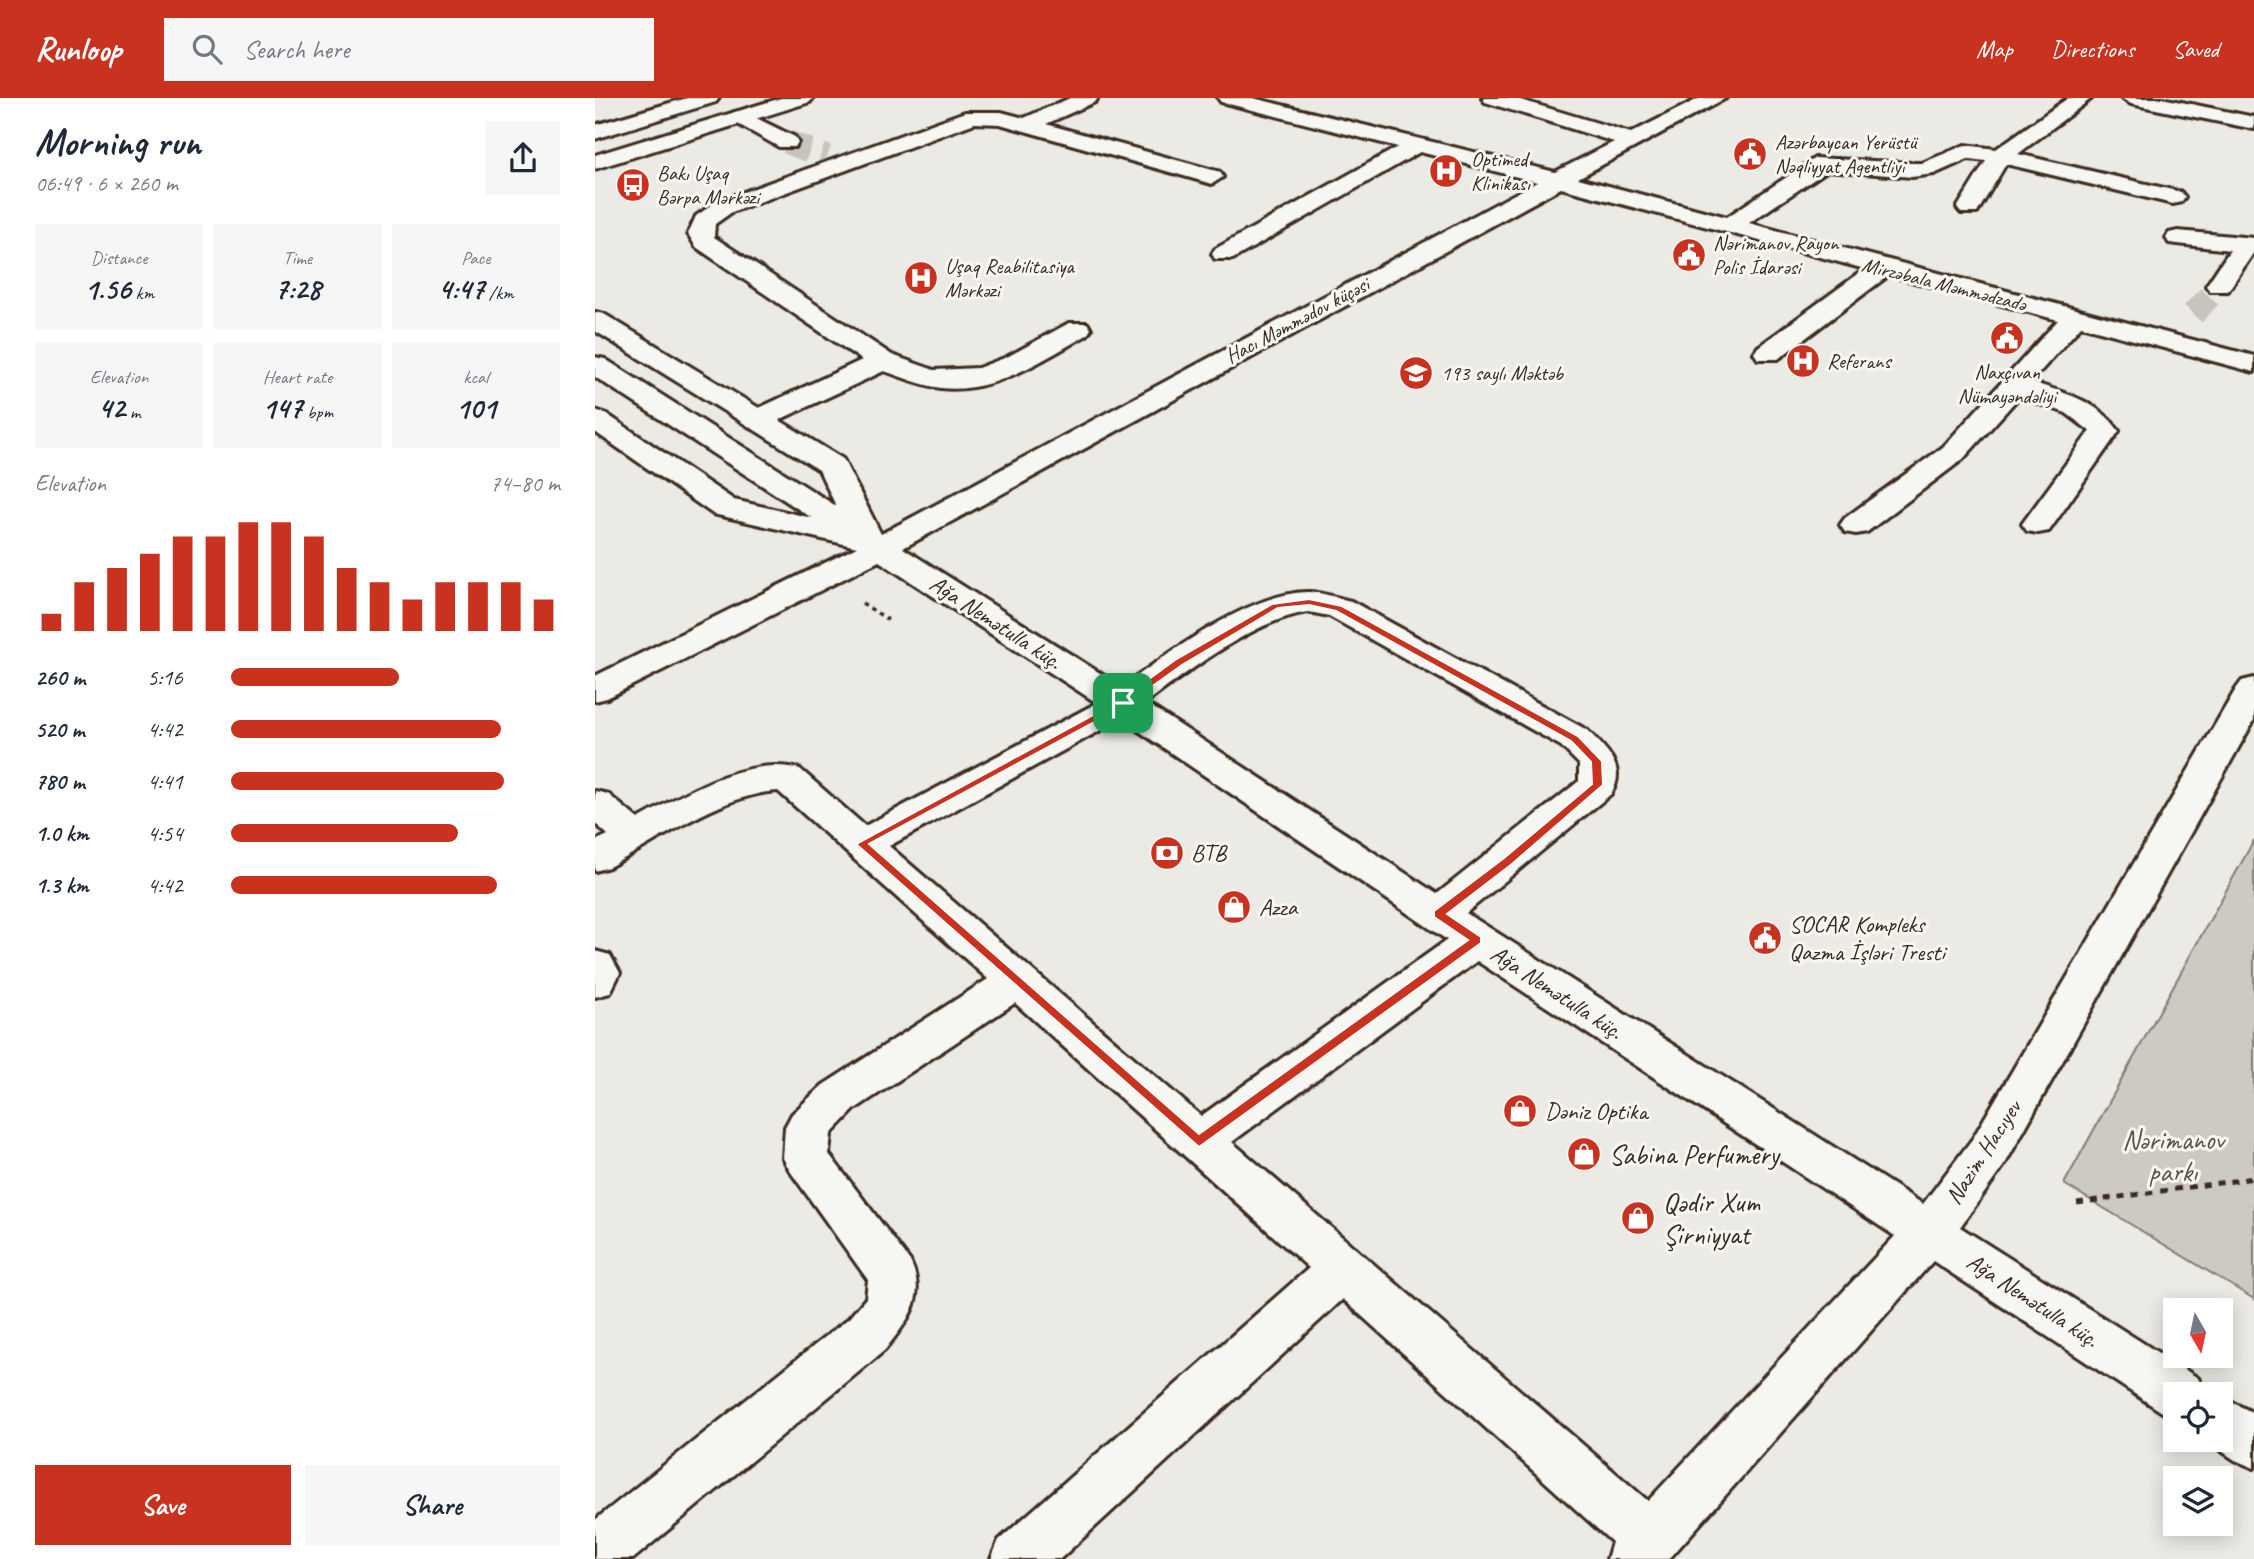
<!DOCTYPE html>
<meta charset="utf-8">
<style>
:root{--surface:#fff;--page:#f6f6f7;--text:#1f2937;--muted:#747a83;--accent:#c8321e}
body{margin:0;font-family:Caveat,sans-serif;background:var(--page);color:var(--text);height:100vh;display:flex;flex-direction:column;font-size:26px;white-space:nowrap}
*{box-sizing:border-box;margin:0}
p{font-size:23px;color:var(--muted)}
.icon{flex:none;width:38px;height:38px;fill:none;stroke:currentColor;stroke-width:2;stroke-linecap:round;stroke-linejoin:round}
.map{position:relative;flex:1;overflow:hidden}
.details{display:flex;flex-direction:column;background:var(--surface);width:595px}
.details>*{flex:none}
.needle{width:46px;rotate:171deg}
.fabs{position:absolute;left:1568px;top:1200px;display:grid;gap:14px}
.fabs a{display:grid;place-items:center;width:70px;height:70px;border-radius:0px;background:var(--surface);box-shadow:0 4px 18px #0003;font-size:35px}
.pin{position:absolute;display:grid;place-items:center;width:60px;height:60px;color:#fff;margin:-30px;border-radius:14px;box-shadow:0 4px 10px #0006}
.round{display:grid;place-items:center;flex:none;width:74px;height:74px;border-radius:0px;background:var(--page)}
.summary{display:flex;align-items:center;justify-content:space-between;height:119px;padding:0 35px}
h1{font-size:38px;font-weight:600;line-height:52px}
.metrics{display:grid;grid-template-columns:repeat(3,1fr);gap:10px;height:119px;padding:7px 35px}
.metrics div{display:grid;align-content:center;border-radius:0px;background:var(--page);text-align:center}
.metrics b{font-size:30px;font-weight:600}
.metrics small{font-size:19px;font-weight:400}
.metrics p{font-size:19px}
.chart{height:196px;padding:14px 35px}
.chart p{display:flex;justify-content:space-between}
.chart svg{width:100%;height:126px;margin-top:7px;stroke:var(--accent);stroke-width:6}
.button{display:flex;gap:14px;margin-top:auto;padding:14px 35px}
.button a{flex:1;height:80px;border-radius:0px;background:var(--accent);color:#fff;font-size:28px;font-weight:600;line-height:80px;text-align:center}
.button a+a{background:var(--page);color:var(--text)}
ul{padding:0 35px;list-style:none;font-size:23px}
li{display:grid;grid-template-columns:112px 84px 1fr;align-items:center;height:52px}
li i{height:18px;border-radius:9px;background:var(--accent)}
header{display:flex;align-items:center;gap:42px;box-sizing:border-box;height:98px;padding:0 35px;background:var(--accent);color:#fff}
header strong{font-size:33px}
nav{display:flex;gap:38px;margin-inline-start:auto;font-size:24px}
.search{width:490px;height:63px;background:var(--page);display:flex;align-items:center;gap:18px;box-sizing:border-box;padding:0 24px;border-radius:0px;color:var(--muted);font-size:26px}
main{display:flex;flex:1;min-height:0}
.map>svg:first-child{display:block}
</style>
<header>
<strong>Runloop</strong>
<div class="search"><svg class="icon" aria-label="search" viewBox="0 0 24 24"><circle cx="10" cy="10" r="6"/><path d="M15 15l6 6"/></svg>Search here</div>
<nav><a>Map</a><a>Directions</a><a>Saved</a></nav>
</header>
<main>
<section class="details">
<div class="summary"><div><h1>Morning run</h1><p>06:49 · 6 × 260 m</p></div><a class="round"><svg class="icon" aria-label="share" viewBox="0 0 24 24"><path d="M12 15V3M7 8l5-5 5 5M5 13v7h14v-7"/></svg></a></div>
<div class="metrics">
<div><p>Distance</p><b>1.56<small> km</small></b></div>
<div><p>Time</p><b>7:28</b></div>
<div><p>Pace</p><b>4:47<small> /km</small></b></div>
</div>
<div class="metrics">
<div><p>Elevation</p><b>42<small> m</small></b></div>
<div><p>Heart rate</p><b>147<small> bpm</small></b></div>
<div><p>kcal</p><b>101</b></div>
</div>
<div class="chart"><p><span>Elevation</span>74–80 m</p>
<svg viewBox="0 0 160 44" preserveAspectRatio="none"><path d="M5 44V38M15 44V27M25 44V22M35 44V17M45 44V11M55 44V11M65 44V6M75 44V6M85 44V11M95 44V22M105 44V27M115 44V33M125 44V27M135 44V27M145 44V27M155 44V33"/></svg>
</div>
<ul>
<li><b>260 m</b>5:16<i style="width:51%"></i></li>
<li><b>520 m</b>4:42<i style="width:82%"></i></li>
<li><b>780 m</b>4:41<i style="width:83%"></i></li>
<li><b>1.0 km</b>4:54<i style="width:69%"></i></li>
<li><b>1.3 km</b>4:42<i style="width:81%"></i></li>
</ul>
<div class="button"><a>Save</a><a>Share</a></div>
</section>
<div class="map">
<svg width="1659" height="1461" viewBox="0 0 1659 1461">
<rect width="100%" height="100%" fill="#ebeae5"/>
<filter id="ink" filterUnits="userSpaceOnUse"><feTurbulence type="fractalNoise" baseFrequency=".0143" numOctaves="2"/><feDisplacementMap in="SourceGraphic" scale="14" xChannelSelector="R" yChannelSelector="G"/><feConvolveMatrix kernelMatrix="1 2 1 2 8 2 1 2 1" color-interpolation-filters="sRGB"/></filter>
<g filter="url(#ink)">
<!-- green -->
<polygon fill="#cdcac4" stroke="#847a71" stroke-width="2" points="1659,742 1659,1201 1469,1086"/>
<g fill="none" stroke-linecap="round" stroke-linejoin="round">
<!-- minor-tunnel -->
<g stroke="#c8c4bd" stroke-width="24" stroke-dasharray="24 12" stroke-linecap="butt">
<polyline points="192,44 232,59"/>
<polyline points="1598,216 1624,188"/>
</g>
<!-- minor casing -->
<g stroke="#3b2a1e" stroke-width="6">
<g id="minor">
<path d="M475 0H503L500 4 451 26 625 74 628 79 617 86 405 26 380 25 137 114 120 126 119 139 297 257 339 272 383 270 412 259 474 225H492L496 231 492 237C449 261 399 296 346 290 326 287 307 279 289 273L184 322 248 361 286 436 942 84 825 54 638 161H620L617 156 620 151 803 49 626 4 623 0H658L960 74 1019 44 890 4 887 0H919L1036 35 1105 0H1131L983 80 1132 119 1220 60 1317 65H1327L1370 47 1401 51 1473 0H1497L1423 56 1586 94 1590 99 1586 104 1578 106 1411 66 1382 115H1366L1362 110 1391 63 1373 61 1339 76 1317 79 1233 72 1154 125 1659 258V274L1486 228 1436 284C1470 295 1504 303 1524 333L1454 433 1443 435 1432 433 1427 426 1495 333 1471 315 1424 299 1368 361 1272 434 1261 436 1250 434 1245 427 1250 420 1348 349 1463 222 1294 177 1183 261H1163L1159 255 1163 249 1270 171 966 90 308 450 527 589C572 556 656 494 713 494 727 494 742 500 756 503L992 632C1010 650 1033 669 1016 696L871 815 1328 1106 1378 1040 1641 591 1647 583 1659 580V622L1410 1066 1365 1129 1603 1280 1611 1297H1580V1319L1567 1314 1338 1163 1074 1461H1012L1017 1444 748 1201 465 1461H396L404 1442 714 1170 420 905 260 1011 236 1036 234 1056 315 1163C333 1200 312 1223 290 1252L38 1461H0V1422L254 1220 271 1200 273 1182 195 1073 188 1060 190 1029 197 1016 228 987 393 881 183 693C127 696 63 743 14 769L0 773V743L13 737 0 725V693L13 696 43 721C89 696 151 657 205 671L270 728 502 605 284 463 12 600 0 603V578L262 449 118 416 0 334V312L10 315 139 402 217 420 0 279V259L10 261 241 408 224 372 0 233V214L9 216 164 310 267 262 101 149 93 136 101 118 121 104 370 14H406L429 20ZM714 514 734 518 966 648 984 666V683L842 796 551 605C593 573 662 520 714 514ZM526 621 852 842 606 1018 294 748ZM882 863 1300 1138 1053 1403 637 1044Z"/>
<polygon points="1526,0 1567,0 1659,19 1659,31 1536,6"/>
<polygon points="147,13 200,39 203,44 200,49 184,49 139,24 136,19 139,14"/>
<polygon points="1583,133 1659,140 1659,154 1633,193 1615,193 1611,188 1635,152 1574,145 1571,140 1574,135"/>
<polygon points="0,853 15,857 25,875 15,895 0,899"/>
<polygon points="1626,1299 1659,1315 1659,1370 1640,1362 1610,1342 1626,1342"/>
</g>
</g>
<!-- major casing -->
<g stroke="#3b2a1e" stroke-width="6">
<polygon id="major" points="186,0 218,0 215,4 0,71 0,57"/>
</g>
<!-- highway casing -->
<g stroke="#3b2a1e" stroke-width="6">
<polygon id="highway" points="92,0 124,0 121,4 0,41 0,27"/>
</g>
<!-- path-far1 -->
<polyline stroke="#3b2a1e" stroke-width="3.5" stroke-dasharray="4.5 4.5" stroke-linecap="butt" points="267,505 293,522"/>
<!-- path -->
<polyline stroke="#3b2a1e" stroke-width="5" stroke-dasharray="7 7" stroke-linecap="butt" points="1482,1105 1659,1080"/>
<!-- minor -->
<use href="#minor" fill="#f6f6f2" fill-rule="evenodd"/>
<!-- major -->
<use href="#major" fill="#f6f6f2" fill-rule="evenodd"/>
<!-- highway -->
<use href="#highway" fill="#f6f6f2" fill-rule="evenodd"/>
</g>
</g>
<!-- route -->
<path fill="#c8321e" stroke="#fff" stroke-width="2" fill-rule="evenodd" d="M714 501 747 508 983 638 1007 663 1008 687 917 766 852 816 886 839V845L604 1049 261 746 524 603 580 562 677 506ZM714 507 741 513 976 643 996 664 997 686 909 760 839 813V819L873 842 604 1036 274 746 531 607 587 567 683 510Z"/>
<!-- icons -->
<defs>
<g id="civic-disc" transform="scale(1.75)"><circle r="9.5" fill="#c8321e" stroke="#f6f6f2"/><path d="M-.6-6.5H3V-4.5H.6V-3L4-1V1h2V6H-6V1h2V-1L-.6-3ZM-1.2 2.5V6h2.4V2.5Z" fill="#fff"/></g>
<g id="hospital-disc" transform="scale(1.75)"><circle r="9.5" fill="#c8321e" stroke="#f6f6f2"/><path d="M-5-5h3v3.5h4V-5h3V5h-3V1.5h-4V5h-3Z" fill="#fff"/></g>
<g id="bus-disc" transform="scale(1.75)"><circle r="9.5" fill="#c8321e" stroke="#f6f6f2"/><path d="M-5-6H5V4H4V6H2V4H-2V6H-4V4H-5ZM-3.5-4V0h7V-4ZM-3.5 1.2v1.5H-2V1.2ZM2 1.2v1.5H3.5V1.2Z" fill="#fff"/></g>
<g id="school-disc" transform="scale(1.75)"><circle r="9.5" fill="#c8321e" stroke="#f6f6f2"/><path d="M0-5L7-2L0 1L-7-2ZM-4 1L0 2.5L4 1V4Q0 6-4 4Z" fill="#fff"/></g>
<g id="bank-disc" transform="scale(1.75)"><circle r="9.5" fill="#c8321e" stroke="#f6f6f2"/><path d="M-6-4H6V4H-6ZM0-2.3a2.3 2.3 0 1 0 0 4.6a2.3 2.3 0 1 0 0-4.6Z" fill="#fff"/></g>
<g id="shop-disc" transform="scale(1.75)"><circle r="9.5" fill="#c8321e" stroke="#f6f6f2"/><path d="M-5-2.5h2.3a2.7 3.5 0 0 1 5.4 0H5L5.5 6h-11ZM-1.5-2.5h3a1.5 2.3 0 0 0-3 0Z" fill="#fff"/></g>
</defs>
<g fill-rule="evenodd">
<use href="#civic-disc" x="1155" y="56"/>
<use href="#hospital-disc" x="851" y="73"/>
<use href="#bus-disc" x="38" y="87"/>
<use href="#civic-disc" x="1094" y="157"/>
<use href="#hospital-disc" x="326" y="180"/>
<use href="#civic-disc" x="1412" y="240"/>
<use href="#hospital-disc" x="1208" y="263"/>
<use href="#school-disc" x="821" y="275"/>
<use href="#bank-disc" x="572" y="755"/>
<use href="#shop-disc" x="639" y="809"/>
<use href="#civic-disc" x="1170" y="840"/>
<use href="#shop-disc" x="925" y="1013"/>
<use href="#shop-disc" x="989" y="1056"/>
<use href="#shop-disc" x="1043" y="1120"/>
</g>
<g text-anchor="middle" stroke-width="6" stroke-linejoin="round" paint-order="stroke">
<!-- far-poi labels -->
<g font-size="21" fill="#3b2a1e" stroke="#f6f6f2" text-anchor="start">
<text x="1180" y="51">Azərbaycan Yerüstü<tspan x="1180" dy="24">Nəqliyyat Agentliyi</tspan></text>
<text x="876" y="68">Optimed<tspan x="876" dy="24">Klinikası</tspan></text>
<text x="62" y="82">Bakı Uşaq<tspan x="62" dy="24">Bərpa Mərkəzi</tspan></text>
<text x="1118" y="152">Nərimanov Rayon<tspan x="1118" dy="24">Polis İdarəsi</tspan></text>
<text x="350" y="175">Uşaq Reabilitasiya<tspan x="350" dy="24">Mərkəzi</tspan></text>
<text x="1232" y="270">Referans</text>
<text x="1412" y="281" text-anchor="middle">Naxçıvan<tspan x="1412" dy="24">Nümayəndəliyi</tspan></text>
<text x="846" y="282">193 saylı Məktəb</text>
</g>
<!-- far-street labels -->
<g font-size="21" fill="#3b2a1e" stroke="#f6f6f2">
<text transform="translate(1349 186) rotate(14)" y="7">Mirzəbala Məmmədzadə</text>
<text transform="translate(702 222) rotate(-28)" y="7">Hacı Məmmədov küçəsi</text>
</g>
<!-- street labels -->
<g font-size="24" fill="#3b2a1e" stroke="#f6f6f2">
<text transform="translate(401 524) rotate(33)" y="8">Ağa Nemətulla küç.</text>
<text transform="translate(962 894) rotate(33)" y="8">Ağa Nemətulla küç.</text>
<text transform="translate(1388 1054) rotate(-57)" y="8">Nazim Hacıyev</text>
<text transform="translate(1438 1202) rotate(33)" y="8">Ağa Nemətulla küç.</text>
</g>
<!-- poi labels -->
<g font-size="24" fill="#3b2a1e" stroke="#f6f6f2" text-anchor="start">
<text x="596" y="763">BTB</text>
<text x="664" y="817">Azza</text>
<text x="1194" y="834">SOCAR Kompleks<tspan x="1194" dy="28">Qazma İşləri Tresti</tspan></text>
<text x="950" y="1021">Dəniz Optika</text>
</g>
<!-- near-park labels -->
<g font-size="28" fill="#605248" stroke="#f6f6f2">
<text x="1578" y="1051">Nərimanov<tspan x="1578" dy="32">parkı</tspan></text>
</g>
<!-- near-poi labels -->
<g font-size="28" fill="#3b2a1e" stroke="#f6f6f2" text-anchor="start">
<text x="1014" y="1066">Sabina Perfumery</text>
<text x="1068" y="1114">Qədir Xum<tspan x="1068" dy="32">Şirniyyat</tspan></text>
</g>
</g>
</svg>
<div class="fabs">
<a><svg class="needle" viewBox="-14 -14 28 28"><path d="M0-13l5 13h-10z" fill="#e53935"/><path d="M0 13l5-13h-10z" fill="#747a83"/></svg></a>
<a><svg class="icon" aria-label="locate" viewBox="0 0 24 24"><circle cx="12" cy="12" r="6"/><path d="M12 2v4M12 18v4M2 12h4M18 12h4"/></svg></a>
<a><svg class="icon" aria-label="layers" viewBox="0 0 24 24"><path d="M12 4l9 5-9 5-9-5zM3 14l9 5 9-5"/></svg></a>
</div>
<div class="pin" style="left:528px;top:605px;background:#1e9e55"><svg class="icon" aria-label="arrive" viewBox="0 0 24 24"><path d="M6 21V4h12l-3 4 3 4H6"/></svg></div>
</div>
</main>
